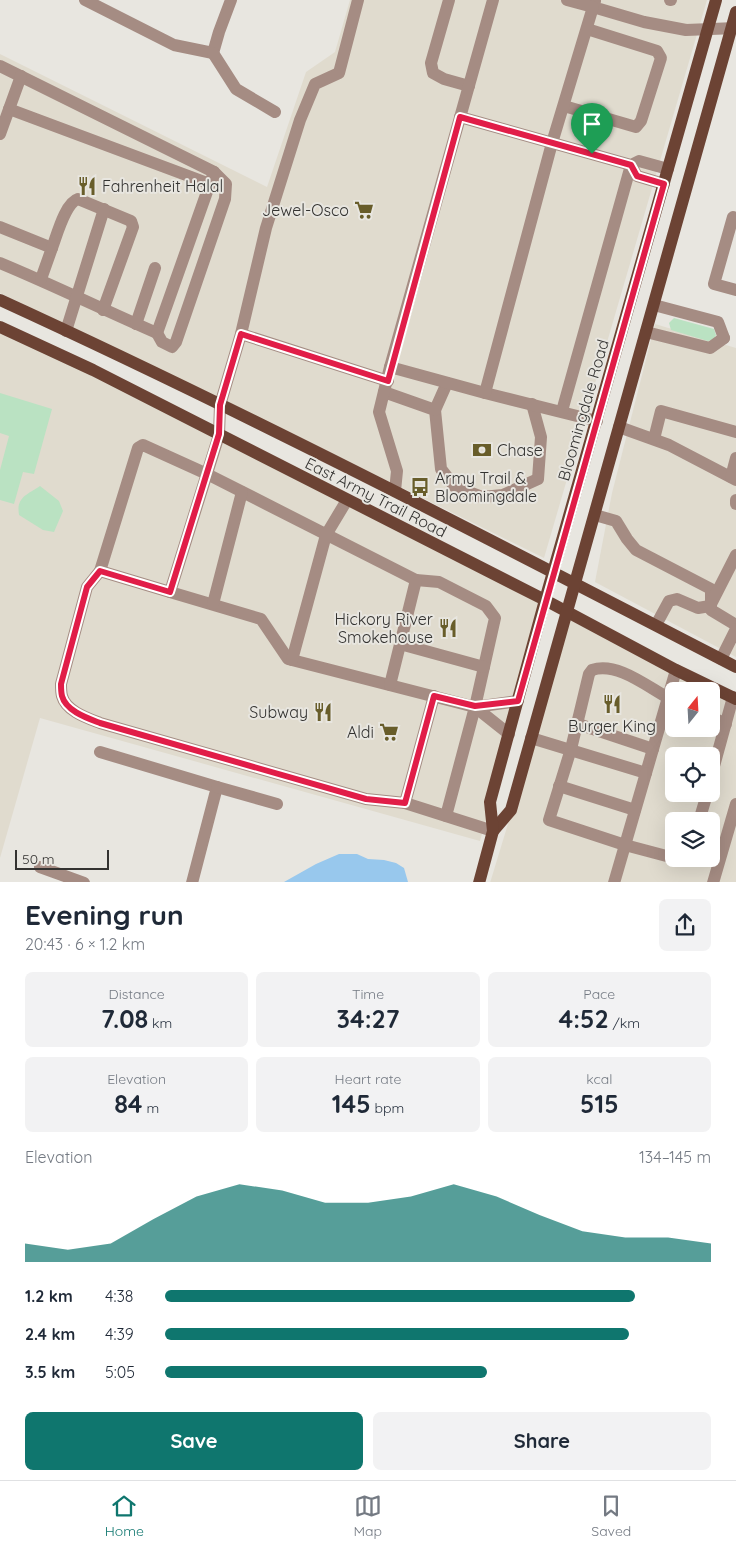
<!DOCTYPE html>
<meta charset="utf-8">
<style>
:root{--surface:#fff;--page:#f2f2f3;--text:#1f2937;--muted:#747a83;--line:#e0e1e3;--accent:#0f766e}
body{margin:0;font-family:Quicksand,sans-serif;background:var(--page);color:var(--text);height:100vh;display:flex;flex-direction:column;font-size:19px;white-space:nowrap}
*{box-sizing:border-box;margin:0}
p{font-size:16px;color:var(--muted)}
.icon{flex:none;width:28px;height:28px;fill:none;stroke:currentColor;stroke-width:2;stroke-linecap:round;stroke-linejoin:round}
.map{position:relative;height:882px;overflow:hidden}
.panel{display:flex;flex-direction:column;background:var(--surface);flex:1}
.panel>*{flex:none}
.needle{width:32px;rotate:18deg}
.fabs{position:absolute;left:665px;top:682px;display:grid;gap:10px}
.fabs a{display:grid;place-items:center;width:55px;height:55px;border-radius:8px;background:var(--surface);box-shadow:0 5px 20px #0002;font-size:25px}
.scale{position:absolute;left:15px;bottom:12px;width:94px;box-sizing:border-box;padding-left:5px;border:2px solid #343331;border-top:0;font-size:14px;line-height:18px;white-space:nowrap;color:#343331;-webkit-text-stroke:4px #e8e6e0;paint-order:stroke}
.pin{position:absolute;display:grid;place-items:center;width:42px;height:42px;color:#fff;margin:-51px -21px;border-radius:50% 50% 50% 0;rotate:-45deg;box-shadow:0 0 5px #0007}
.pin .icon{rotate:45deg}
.round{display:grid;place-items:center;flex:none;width:52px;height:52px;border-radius:8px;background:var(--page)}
.summary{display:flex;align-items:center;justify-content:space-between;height:85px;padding:0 25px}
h1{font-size:28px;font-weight:700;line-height:38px}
.figures{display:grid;grid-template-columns:repeat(3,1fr);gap:8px;height:85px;padding:5px 25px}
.figures div{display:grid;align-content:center;border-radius:8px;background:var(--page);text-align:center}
.figures b{font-size:25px;font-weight:700}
.figures small{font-size:14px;font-weight:400}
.figures p{font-size:14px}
.chart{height:140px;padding:10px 25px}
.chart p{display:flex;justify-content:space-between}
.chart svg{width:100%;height:90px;margin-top:5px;fill:var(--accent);opacity:.7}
.button{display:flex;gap:10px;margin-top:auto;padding:10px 25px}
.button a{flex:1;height:58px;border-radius:8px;background:var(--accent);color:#fff;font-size:20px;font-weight:700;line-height:58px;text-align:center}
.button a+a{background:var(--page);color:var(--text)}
ul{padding:0 25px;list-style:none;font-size:16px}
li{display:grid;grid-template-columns:80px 60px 1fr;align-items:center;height:38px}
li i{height:12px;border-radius:6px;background:var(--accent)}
.dock{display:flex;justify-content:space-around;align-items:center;height:70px;border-top:1px solid var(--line);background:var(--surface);font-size:14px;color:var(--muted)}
.dock a{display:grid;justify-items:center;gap:2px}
.dock .selected{color:var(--accent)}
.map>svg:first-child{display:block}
</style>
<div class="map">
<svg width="736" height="883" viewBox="0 0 736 883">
<rect width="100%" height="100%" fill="#e8e6e0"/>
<!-- built -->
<g fill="#e0dbce" fill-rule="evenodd">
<polygon points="350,0 707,0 544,558 216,396 0,293 0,54 267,187 306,72 335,52"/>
<polygon points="655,324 736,348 736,657 595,582 612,493"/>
<polygon points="0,332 131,394 546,606 480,841 40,718 0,858"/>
<path d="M570 620 711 691H674V729H711V692L736 704V882L490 883ZM674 756H711V794H674ZM674 821H711V859H674Z"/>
</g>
<!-- green -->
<g fill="#bae2c2">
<polygon points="674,318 714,329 716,335 714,339 708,341 671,330 669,323"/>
<polygon points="0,393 52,409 34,474 23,472 14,504 0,500 0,470 9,436 0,433"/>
<path d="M40 486 59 501 63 511 54 532 43 530 19 515C16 497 27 495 40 486Z"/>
</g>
<!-- water -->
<polygon fill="#98c8ed" points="339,854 357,854 368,859 384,860 396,863 404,868 408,882 284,882 316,864"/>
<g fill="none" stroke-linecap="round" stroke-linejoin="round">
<!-- minor -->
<g stroke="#a58c83" stroke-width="12">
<polyline points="85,0 174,45 213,53 219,32 231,0"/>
<polyline points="358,0 339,73 315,84 300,120 266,228 241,334 220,405 219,435 170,592 261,619 288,659 475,707 518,701"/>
<polyline points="449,0 431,63 433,73 444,79 469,86"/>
<polyline points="670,0 671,0"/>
<polyline points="595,1 593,7 644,22 686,30 736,28"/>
<polyline points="213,53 236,89 275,112"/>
<path d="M0 66 214 172 157 333C104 310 53 285 0 263"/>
<polyline points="564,106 636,127 641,121 661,58 657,51 587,29"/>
<polyline points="9,109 210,184"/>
<polyline points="460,117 631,165 639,161 668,169"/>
<polyline points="0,134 21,76"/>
<polyline points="631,165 637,176 664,184"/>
<polyline points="736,218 733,217 714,284 736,290"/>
<polyline points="0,227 52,248 41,279"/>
<path d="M52 248C57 235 65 203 78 199L131 221 133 227 103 310"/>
<polyline points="654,305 718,322 724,338"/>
<polyline points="136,324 155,268"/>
<polyline points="66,331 104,209"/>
<polyline points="646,332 710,348 724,338"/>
<polyline points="157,333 162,342 172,347 176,342 225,199 226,184 214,172"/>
<polyline points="241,334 388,381"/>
<polyline points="390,367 493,0"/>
<polyline points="384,392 435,410 441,469 455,487 482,497 503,495 538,479 541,437 532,404"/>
<polyline points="485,393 597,421"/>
<polyline points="435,410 447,383"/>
<polyline points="562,411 631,165"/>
<polyline points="619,427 669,445 736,480"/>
<polyline points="654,439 661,411 736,432"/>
<polyline points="731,477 736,458"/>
<polyline points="395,491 397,471 379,412 390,367 485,393 552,143 593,7 567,0"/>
<polyline points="736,500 736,504"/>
<polyline points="595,515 616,521 627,539 636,550 711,589 711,610 736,625"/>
<path d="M100 571 87 587 61 684C61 687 61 692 62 696 66 711 87 718 100 723L366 799 405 803"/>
<polyline points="416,580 439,582 486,606 495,618 475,707 446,816"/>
<polyline points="170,592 100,571 138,448 143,445 207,474 416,580 390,685"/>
<polyline points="213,604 242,492"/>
<polyline points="656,625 669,601 677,599 698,608 710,606 736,555"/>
<polyline points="400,644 484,667"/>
<polyline points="721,659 736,629"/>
<polyline points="292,660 326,535 347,500"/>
<polyline points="434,696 405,803 493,831"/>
<path d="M674 701C651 690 619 661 592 670L589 674 571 749 549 820 625 845 674 858"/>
<polyline points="475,707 509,734"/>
<polyline points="711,717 726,724"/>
<polyline points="578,724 653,749"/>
<polyline points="531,738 646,773 676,670"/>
<polyline points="100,752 217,787 192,883"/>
<polyline points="711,777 733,697"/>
<polyline points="559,786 635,810"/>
<polyline points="217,787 277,804"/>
<polyline points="699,821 707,794"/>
<polyline points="40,867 84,883"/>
<polyline points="614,883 646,773"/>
<polyline points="713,883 736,804"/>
</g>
<!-- major -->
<g stroke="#6c4334" stroke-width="12">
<path d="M0 300C249 414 493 541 736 667"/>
<polyline points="0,327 93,370 545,600 676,670 736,699"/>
<polyline points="493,831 511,810 736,12"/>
<polyline points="479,883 493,831 490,802 545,600 716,0"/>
</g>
</g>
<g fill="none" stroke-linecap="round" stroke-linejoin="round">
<!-- route casing -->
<g stroke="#fff" stroke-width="10">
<path id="route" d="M460 117 631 165 637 176 664 184 518 701 475 706 434 696 405 803 366 799 100 723C87 718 66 711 62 696 61 692 61 687 61 684L87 587 100 571 170 592 219 434 220 405 241 334 388 381Z"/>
</g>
<!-- route -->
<use href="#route" stroke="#e11d48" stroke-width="6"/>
</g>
<!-- icons -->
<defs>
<g id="restaurant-bare" transform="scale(1.5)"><path d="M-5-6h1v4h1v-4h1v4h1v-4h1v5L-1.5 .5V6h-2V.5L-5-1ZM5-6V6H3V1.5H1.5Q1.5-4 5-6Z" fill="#685d2a" stroke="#e8e6e0" stroke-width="2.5" paint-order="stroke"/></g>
<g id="supermarket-bare" transform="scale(1.5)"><path d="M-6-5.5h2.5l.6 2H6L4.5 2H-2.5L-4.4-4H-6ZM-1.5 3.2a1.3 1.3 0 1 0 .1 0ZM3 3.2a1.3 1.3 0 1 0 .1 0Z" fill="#685d2a" stroke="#e8e6e0" stroke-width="2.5" paint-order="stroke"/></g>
<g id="bank-bare" transform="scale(1.5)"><path d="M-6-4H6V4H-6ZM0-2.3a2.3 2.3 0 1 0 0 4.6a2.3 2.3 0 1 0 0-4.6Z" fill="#685d2a" stroke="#e8e6e0" stroke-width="2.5" paint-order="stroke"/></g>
<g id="bus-bare" transform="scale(1.5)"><path d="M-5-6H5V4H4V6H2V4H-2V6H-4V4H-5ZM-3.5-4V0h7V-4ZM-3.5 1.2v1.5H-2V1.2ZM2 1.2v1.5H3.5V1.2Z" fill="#685d2a" stroke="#e8e6e0" stroke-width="2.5" paint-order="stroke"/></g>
</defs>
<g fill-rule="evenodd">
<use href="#restaurant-bare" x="87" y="186"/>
<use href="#supermarket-bare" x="364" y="210"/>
<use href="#bank-bare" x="482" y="450"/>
<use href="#bus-bare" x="420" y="487"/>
<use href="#restaurant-bare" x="448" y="628"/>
<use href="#restaurant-bare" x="612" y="704"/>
<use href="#restaurant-bare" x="323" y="712"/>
<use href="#supermarket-bare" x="389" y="732"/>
</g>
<g text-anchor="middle" stroke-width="4" stroke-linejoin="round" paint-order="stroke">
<!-- poi labels -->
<g font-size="16" fill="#343331" stroke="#e8e6e0" text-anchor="end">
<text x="102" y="192" text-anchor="start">Fahrenheit Halal</text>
<text x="349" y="216">Jewel-Osco</text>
<text x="497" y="456" text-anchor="start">Chase</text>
<text x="435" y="484" text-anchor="start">Army Trail &amp;<tspan x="435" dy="18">Bloomingdale</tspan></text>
<text x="433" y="625">Hickory River<tspan x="433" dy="18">Smokehouse</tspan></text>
<text x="308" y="718">Subway</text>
<text x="612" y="732" text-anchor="middle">Burger King</text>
<text x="374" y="738">Aldi</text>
</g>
<!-- street labels -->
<g font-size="16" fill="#343331" stroke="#e8e6e0">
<text transform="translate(583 410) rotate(-74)" y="6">Bloomingdale Road</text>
<text transform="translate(376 497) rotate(27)" y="6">East Army Trail Road</text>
</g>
</g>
</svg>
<div class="fabs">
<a><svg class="needle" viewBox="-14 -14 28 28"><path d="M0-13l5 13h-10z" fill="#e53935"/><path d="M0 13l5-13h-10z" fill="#747a83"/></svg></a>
<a><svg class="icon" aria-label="locate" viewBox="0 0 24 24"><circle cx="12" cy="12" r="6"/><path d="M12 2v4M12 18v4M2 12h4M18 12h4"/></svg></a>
<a><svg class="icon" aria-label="layers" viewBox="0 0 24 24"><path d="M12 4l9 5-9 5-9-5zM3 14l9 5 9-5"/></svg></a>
</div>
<div class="scale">50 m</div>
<div class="pin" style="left:592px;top:154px;background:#1e9e55"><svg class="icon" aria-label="arrive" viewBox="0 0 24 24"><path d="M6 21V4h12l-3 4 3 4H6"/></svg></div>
</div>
<section class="panel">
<div class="summary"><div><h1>Evening run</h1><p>20:43 · 6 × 1.2 km</p></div><a class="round"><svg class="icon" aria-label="share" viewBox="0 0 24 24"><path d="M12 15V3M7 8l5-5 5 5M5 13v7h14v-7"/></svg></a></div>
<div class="figures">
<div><p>Distance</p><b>7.08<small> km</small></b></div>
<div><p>Time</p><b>34:27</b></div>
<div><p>Pace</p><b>4:52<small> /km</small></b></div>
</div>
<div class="figures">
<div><p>Elevation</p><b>84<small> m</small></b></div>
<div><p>Heart rate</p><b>145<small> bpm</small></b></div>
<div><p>kcal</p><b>515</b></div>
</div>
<div class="chart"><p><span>Elevation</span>134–145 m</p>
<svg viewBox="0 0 160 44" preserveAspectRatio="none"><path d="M0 44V35L10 38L20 35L30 23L40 12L50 6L60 9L70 15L80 15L90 12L100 6L110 12L120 21L130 29L140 32L150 32L160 35V44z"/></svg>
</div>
<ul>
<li><b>1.2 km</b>4:38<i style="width:86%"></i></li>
<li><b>2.4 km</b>4:39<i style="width:85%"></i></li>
<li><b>3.5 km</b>5:05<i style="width:59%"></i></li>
</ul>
<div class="button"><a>Save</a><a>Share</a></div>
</section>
<nav class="dock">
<a class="selected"><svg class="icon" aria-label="home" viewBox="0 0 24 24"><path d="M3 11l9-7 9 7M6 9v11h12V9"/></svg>Home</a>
<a><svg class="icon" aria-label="map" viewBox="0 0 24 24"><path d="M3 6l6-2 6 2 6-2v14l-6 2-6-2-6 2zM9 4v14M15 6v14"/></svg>Map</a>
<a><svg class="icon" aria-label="saved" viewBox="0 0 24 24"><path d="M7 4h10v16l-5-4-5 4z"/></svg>Saved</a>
</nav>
